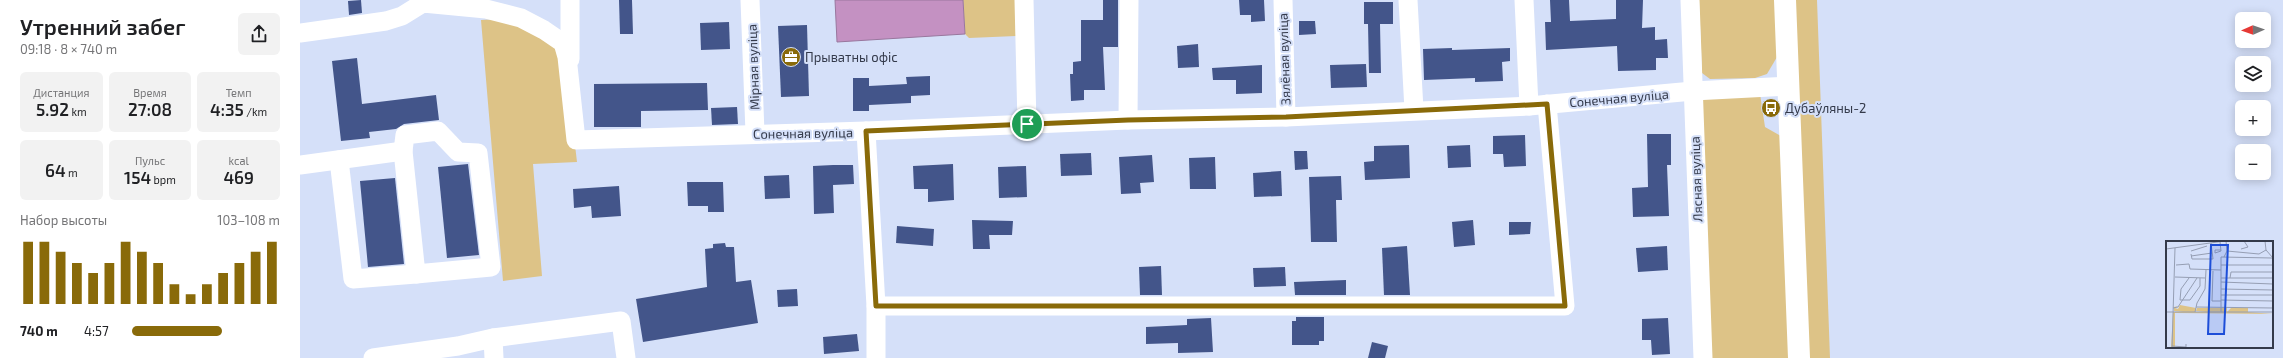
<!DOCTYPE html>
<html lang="ru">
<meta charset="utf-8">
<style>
:root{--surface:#fff;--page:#f2f2f2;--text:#202124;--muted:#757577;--accent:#896a09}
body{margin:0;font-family:"Exo 2",sans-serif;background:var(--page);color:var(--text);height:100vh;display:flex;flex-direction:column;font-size:15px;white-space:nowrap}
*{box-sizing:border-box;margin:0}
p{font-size:13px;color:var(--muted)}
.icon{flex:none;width:22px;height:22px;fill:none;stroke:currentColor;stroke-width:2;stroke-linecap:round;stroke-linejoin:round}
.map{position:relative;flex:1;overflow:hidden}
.side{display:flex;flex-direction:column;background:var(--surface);width:300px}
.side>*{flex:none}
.needle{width:26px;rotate:268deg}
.tools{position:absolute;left:1935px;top:12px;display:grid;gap:8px}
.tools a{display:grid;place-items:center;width:36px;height:36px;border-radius:6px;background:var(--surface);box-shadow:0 2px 10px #0003;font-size:20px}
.pin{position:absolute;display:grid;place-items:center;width:34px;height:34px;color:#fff;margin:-17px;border:2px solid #fff;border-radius:50%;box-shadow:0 1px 4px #0007}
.round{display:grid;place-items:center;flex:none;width:42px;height:42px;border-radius:6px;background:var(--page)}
.summary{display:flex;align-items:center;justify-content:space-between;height:68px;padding:0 20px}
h1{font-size:22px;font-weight:600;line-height:30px}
.metrics{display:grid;grid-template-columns:repeat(3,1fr);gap:6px;height:68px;padding:4px 20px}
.metrics div{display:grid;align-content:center;border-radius:6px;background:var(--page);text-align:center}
.metrics b{font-size:17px;font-weight:600}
.metrics small{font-size:11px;font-weight:400}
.metrics p{font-size:11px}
.chart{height:112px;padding:8px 20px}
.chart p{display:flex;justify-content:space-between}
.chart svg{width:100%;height:72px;margin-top:4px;stroke:var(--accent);stroke-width:6}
ul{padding:0 20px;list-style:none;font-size:13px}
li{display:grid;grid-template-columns:64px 48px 1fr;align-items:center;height:30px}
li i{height:10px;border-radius:5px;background:var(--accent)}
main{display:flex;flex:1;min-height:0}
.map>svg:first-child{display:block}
</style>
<main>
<section class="side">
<div class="summary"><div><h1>Утренний забег</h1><p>09:18 · 8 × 740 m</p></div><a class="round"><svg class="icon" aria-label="share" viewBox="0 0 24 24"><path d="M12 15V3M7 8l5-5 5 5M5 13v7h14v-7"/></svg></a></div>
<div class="metrics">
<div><p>Дистанция</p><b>5.92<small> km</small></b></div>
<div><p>Время</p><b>27:08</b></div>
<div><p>Темп</p><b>4:35<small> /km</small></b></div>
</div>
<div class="metrics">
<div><b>64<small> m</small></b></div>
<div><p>Пульс</p><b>154<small> bpm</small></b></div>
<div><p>kcal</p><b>469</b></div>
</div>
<div class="chart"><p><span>Набор высоты</span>103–108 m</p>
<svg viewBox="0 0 160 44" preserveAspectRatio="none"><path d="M5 44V6M15 44V6M25 44V12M35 44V19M45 44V25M55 44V19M65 44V6M75 44V12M85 44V19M95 44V32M105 44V38M115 44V32M125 44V25M135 44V19M145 44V12M155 44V6"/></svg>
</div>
<ul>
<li><b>740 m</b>4:57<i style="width:61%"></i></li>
</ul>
</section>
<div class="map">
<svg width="1983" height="358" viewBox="0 0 1983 358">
<rect width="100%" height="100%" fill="#d5e0f9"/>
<!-- green -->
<g fill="#ddc387">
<polygon points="663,0 715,0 716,36 669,38 665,34"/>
<polygon points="1399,0 1476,0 1477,57 1467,74 1455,78 1410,79 1402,73"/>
<polygon points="1486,0 1517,0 1530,358 1403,358 1393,91 1459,87 1465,127 1490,141"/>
<polygon points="221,18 263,43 277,162 233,164 242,276 203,281 181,20"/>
</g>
<!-- water -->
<polygon fill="#c491c2" stroke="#99779e" points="535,0 663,0 665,34 537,42"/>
<!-- building -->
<g fill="#43558a">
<polygon points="61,0 62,13 49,15 48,1"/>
<polygon points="319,0 332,0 333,34 320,34"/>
<polygon points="803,0 818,0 818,47 803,47 805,90 784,90 784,100 771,101 770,74 773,74 773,62 781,61 781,20 803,20"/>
<polygon points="939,0 964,0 965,21 951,22 951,15 940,15"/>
<polygon points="1250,0 1269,0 1270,21 1316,19 1316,0 1343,0 1342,28 1355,27 1355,40 1367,39 1368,58 1356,58 1356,70 1318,71 1317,46 1246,50 1245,22 1251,22"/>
<polygon points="1064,2 1093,2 1093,24 1080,24 1081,73 1069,73 1068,24 1064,24"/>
<polygon points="999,21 1015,21 1016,34 999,35"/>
<polygon points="429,22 430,49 401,50 400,23"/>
<polygon points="507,25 509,96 481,97 478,26"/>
<polygon points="898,44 899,67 878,68 877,46"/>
<polygon points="1152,48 1152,50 1210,48 1210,61 1202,62 1203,81 1175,82 1175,78 1124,80 1123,49"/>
<polygon points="57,58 62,104 136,95 139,120 104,124 96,129 69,132 70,138 41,141 32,61"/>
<polygon points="1066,64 1067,87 1031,88 1030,65"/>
<polygon points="962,65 962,93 936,94 936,80 913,80 912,68"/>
<polygon points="630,76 630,95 611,96 611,103 569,105 569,111 553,111 553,78 569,78 569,86 607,84 606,77"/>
<polygon points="407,83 408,110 341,111 341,127 294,127 294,84"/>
<polygon points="437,107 438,124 412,125 411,108"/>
<polygon points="1347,134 1371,134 1371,165 1367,165 1369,216 1333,217 1332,188 1348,187"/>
<polygon points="1225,135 1226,166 1204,167 1203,154 1193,154 1193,136"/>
<polygon points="1109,145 1110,178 1065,180 1064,162 1074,161 1074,146"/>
<polygon points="1170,145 1171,167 1148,168 1147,146"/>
<polygon points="994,151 1007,151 1008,169 995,170"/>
<polygon points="791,153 792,175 761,176 760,154"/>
<polygon points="852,155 854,182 840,183 841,193 821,194 819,157"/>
<polygon points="915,157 916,189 890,189 889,158"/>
<polygon points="168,164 179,255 147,258 138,167"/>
<polygon points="653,164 654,200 628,202 628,189 614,189 613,166"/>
<polygon points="533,165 553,165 554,184 533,185 534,213 514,214 513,166"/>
<polygon points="726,166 727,197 699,198 698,167"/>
<polygon points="981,171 982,196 954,197 953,173"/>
<polygon points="489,175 490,198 465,199 464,176"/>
<polygon points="1041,176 1042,200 1036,200 1037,242 1011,242 1009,177"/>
<polygon points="95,178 104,264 68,267 60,181"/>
<polygon points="387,182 423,182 424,212 408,212 408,206 388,206"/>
<polygon points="319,186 321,216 292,218 291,206 274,208 273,189"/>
<polygon points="672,220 713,221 712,235 689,235 690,249 673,249"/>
<polygon points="1173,220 1175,245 1154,247 1152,222"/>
<polygon points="1209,222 1231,222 1230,234 1209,235"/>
<polygon points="597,226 634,229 633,246 596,243"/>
<polygon points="425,243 426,247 434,247 436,282 451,280 458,323 343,342 336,299 407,287 405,249 413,248 413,244"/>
<polygon points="1107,246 1110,295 1084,295 1082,248"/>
<polygon points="1367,246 1368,270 1338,272 1336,248"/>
<polygon points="861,266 862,295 840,295 839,267"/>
<polygon points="985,267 986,286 954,287 953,268"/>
<polygon points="1046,280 1046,295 995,295 994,282"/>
<polygon points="497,289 498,306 478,307 477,290"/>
<polygon points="996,317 1024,317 1024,341 1019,341 1019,345 992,345 992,321 996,321"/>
<polygon points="911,318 913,352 878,353 878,343 846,344 846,327 887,325 887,319"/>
<polygon points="1368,318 1370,354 1352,355 1351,340 1342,340 1342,319"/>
<polygon points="557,334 559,351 524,354 523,337"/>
<polygon points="1072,342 1088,346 1085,358 1068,358"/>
</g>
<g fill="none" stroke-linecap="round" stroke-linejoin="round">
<!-- minor -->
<g stroke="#fff" stroke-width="19">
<polyline points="450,0 455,133"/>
<polyline points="724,0 727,124"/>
<polyline points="983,0 986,117"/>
<polyline points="1108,0 1114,110"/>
<polyline points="1224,0 1229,106"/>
<polyline points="1390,0 1403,358"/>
<polyline points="0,33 86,21 102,16 123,3 186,9 221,18 244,30 263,43 267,57 276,140 566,131 828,120 986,117 1229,106 1393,91 1489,86"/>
<polyline points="270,59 270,0"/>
<polyline points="828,120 829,0"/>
<polygon points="138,131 158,152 178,153 191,267 116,274 103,151 105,135"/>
<polyline points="566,131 576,306 576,358"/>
<polyline points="39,160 53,279 116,274"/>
<polyline points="0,165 103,151"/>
<polyline points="576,306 1265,306 1247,104"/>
<polyline points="193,338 194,358"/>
<polyline points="73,358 158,346 193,338 321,321 326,358"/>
</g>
<!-- major -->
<polyline stroke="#fff" stroke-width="22" points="1485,0 1499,358"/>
</g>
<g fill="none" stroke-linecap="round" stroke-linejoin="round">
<!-- route casing -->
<g stroke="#fff" stroke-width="8">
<polygon id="route" points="1247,104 1265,306 576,306 566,131 828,120 986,117"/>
</g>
<!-- route -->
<use href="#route" stroke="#896a09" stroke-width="5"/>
</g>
<!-- icons -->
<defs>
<g id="office-disc" transform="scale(1)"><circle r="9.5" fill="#896a09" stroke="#d5e0f9"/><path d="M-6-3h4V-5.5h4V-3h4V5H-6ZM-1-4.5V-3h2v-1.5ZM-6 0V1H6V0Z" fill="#fff"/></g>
<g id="bus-disc" transform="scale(1)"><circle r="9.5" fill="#896a09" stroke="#d5e0f9"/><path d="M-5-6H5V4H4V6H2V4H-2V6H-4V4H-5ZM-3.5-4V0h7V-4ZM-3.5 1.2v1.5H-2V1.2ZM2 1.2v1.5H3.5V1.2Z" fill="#fff"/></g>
</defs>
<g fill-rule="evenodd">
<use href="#office-disc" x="491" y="57"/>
<use href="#bus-disc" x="1471" y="108"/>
</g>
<g text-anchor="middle" stroke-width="4" stroke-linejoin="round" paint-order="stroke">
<!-- poi labels -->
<g font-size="13" fill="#343a4b" stroke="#d5e0f9" text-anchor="start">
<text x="505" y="62">Прыватны офіс</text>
<text x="1485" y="113">Дубаўляны-2</text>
</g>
<!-- street labels -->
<g font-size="13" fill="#343a4b" stroke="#d5e0f9">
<text transform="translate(984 59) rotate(-92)" y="5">Зялёная вуліца</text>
<text transform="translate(453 67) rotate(-92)" y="5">Мірная вуліца</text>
<text transform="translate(1319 98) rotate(-5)" y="5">Сонечная вуліца</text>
<text transform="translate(503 133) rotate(-1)" y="5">Сонечная вуліца</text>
<text transform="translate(1396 179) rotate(-92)" y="5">Лясная вуліца</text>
</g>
</g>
<!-- overview -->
<g transform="translate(1866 241)">
<rect width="107" height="107" fill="#d5e0f9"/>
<path d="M14 64 30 67 29 71H40L30 70 31 67H61V71L65 67H82V71L107 73 9 72V106L5 107 7 71H17L8 70V66L12 65 9 67 12 68Z" fill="#ddc387"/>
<path fill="none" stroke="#959eb3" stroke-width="1" d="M99 0 100 9 107 17M54 1 55 10 49 12V9H55M0 8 59 0M75 8 82 6 78 0M25 10 41 5M61 10 93 13 100 9M25 13 26 18H47L45 2M25 15 46 12M58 16 61 10 60 0M10 24 23 23 24 28 55 29M55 24H107M47 30 46 60H55M9 36 39 37M23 37 15 48 14 59H24L34 45V37M55 37H107M64 37 65 31H107M55 41 107 43M55 48 107 49M55 54H107M55 59 107 60M30 66 107 67M7 67 12 66 31 37M0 71H107M29 71 31 62 39 48 40 29M55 71V16L106 17M6 105 20 106V103M6 107 9 7"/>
<path fill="#1d4ed8" fill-opacity="0.15" stroke="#1d4ed8" stroke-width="2" d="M45 4H62L58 93H42Z"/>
<rect width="107" height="107" fill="none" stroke="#343a4b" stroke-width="2"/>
</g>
</svg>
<div class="tools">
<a><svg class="needle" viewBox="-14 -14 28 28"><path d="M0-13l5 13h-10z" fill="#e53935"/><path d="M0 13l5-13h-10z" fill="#757577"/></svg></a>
<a><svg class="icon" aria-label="layers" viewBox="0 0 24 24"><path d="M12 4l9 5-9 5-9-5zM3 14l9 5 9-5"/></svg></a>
<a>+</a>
<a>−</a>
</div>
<div class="pin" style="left:727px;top:124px;background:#1e9e55"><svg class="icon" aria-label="arrive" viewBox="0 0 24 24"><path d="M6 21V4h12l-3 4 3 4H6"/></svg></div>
</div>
</main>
